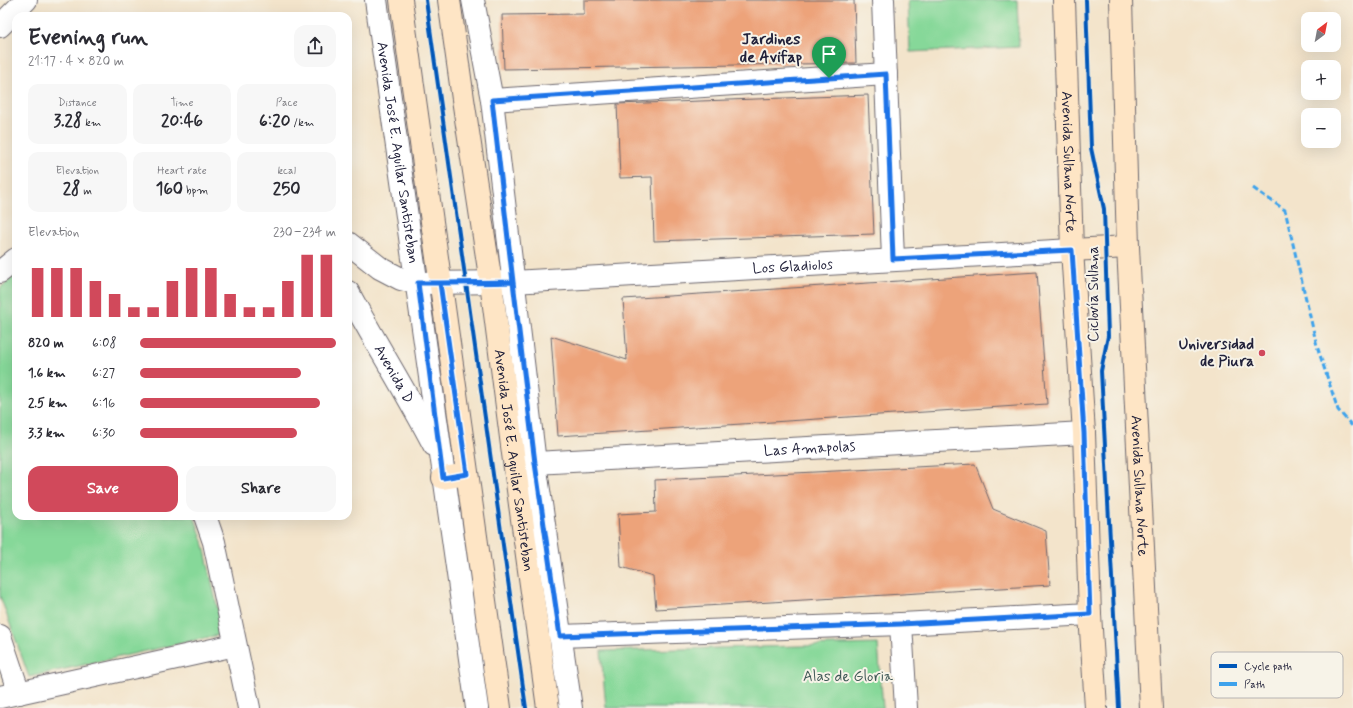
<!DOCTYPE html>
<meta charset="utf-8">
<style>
:root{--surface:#fff;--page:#f7f7f7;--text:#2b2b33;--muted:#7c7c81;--accent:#d1495b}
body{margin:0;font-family:Mynerve,sans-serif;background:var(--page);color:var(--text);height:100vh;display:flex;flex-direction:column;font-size:15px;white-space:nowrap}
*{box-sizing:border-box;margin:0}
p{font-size:13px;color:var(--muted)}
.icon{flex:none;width:22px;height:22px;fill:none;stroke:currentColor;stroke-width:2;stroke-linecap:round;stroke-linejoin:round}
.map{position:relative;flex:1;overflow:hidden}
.drawer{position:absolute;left:12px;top:12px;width:340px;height:508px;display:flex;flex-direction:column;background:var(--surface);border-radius:12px;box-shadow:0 4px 16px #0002}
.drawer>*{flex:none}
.needle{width:26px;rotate:32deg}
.fabs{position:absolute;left:1301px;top:12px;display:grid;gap:8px}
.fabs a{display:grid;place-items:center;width:40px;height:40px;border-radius:8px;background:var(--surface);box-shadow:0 4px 16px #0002;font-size:20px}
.pin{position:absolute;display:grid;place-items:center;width:34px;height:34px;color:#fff;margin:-41px -17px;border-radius:50% 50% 50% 0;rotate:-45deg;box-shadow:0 0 4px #0007}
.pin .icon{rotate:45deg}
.round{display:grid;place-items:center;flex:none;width:42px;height:42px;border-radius:12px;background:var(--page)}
.headline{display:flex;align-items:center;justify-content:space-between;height:68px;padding:0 16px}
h1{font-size:22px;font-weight:700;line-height:30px}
.metrics{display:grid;grid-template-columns:repeat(3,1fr);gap:6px;height:68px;padding:4px 16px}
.metrics div{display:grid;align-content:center;border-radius:10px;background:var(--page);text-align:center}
.metrics b{font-size:17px;font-weight:700}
.metrics small{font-size:11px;font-weight:400}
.metrics p{font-size:11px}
.chart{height:112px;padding:8px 16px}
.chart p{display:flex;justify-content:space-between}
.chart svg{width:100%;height:72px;margin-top:4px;stroke:var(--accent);stroke-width:6}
.action{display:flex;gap:8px;margin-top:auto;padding:8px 16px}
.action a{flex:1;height:46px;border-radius:12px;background:var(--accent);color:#fff;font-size:16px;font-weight:700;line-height:46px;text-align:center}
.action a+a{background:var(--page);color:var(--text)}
ul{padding:0 16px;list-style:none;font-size:13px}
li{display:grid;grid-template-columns:64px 48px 1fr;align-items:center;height:30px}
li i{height:10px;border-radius:5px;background:var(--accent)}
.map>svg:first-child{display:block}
</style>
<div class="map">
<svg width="1353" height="708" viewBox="0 0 1353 708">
<rect width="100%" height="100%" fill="#f7f3e8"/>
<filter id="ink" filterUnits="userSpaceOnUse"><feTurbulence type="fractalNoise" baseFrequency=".025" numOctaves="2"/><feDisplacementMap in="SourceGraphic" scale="8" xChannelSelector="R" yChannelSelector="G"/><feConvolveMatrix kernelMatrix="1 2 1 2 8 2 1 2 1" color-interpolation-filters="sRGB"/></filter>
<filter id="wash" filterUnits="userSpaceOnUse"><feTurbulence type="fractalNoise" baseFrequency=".012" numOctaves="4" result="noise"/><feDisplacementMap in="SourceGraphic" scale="16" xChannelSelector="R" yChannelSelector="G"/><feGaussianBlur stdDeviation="0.9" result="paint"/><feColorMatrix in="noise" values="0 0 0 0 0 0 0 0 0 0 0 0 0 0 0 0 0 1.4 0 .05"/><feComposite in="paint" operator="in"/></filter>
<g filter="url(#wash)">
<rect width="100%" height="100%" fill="#f3e4cb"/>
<!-- green -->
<g fill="#86d899" stroke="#547d6a">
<polygon points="908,0 1017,0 1019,47 910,52"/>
<polygon points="16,275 16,516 194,516 203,541 223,634 29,677 0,596 0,288"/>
<polygon points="878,644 883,708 606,708 601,651"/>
</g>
<g id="blocks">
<!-- building -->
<g fill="#eda37a">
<polygon points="584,0 854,0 856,63 504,69 502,15 584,14"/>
<polygon points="868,95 874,234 654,241 652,177 620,178 617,104"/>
<polygon points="1037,272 1047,404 558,436 551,336 627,360 623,299"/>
<polygon points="975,464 993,509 1046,531 1050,585 656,609 653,576 621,567 618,514 656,512 655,480"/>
</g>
</g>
</g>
<g filter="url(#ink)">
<use href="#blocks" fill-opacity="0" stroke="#6b666d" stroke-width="1"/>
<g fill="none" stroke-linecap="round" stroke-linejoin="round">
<!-- minor casing -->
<g stroke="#6b666d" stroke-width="24">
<g id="minor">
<path id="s1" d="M376 0C411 236 443 472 477 708"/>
<polyline points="473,0 492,100 535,463 571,708"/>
<polyline points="883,0 893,259"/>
<polyline points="0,26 26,0"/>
<polyline points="492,100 886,74"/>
<path id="s2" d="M348 243 380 268 401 279 418 283 513 282 1072 250"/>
<polyline points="0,272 16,259"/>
<path id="s3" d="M348 292C376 344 407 393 434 445"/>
<path id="s4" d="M535 463 1084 433"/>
<polyline points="205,516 214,542 249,708"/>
<polyline points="901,624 906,708"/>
<polyline points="0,636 19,693"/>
<polyline points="560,636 901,624 1090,614"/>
<polyline points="0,697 235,645"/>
</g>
</g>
<!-- secondary casing -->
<g stroke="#6b666d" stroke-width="24">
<g id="secondary">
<polyline points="401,0 500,708"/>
<path id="s5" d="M449 0 463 99 491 283 514 461 548 708"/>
<path id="s6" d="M1064 0 1072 250 1084 433 1090 614 1096 708"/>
<path id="s7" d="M1121 0 1128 247 1151 708"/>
<polyline points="1072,250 1128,247"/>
<polyline points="443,478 467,474"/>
</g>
</g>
<!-- minor -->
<use href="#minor" stroke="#fff" stroke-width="22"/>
<!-- secondary -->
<use href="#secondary" stroke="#fee5c5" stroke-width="22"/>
<!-- quiet -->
<polyline stroke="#3ea2ec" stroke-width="3" stroke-dasharray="6 3" stroke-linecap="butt" points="1253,188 1285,210 1317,346 1338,410 1353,427"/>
<!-- cycleway casing -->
<g stroke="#f7f3e8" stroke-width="6">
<g id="cycleway">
<polyline points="426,0 526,708"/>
<polyline points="1086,0 1091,148 1104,209 1108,336 1101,371 1119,708"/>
</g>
</g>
<!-- cycleway -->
<use href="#cycleway" stroke="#0057b8" stroke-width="4"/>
</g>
</g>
<g fill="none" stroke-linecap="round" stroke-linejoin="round" filter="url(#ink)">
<!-- route casing -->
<g stroke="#fff" stroke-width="8">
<path id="route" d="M829 78 492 100 513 282 440 283 467 474 443 478 418 283C450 283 481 283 513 282L535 463 560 636 901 624 1090 614 1084 433 1072 250 893 259 886 74 829 78"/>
</g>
<!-- route -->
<use href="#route" stroke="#1a73e8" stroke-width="5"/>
</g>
<!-- markers -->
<circle fill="#d1495b" stroke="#f7f3e8" stroke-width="1.5" cx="1262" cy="353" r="4"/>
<g text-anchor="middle" stroke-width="4" stroke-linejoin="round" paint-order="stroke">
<!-- street labels -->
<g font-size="15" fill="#22223b" stroke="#f7f3e8">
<text dy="5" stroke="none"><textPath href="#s1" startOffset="154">Avenida José E. Aguilar Santisteban</textPath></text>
<text dy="5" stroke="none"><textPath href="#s6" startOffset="162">Avenida Sullana Norte</textPath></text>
<text dy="5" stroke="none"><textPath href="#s2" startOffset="457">Los Gladiolos</textPath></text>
<text transform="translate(1093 294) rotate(-90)" y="5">Ciclovía Sullana</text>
<text dy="5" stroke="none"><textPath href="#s3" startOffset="94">Avenida D</textPath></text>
<text dy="5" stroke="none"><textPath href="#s4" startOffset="275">Las Amapolas</textPath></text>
<text dy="5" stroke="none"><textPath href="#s5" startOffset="465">Avenida José E. Aguilar Santisteban</textPath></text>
<text dy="5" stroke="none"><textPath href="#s7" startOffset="486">Avenida Sullana Norte</textPath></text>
</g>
<!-- poi labels -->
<g font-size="15" font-weight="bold" fill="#22223b" stroke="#f7f3e8" text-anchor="end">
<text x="1254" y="349">Universidad<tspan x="1254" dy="17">de Piura</tspan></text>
</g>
<!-- park labels -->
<g font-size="15" fill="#405957" stroke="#f7f3e8">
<text x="848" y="681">Alas de Gloria</text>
</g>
<!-- neighbourhood labels -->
<g font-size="16" font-weight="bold" fill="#22223b" stroke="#f7f3e8">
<text x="771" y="44">Jardines<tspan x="771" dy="18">de Avifap</tspan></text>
</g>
</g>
<!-- legend -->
<rect x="1211" y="652" width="132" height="46" rx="6" fill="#f7f3e8" stroke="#b7b4b4" stroke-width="1"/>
<rect x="1219" y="664" width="18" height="4" fill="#0057b8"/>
<rect x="1219" y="682" width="18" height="4" fill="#3ea2ec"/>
<g font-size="11" fill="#22223b">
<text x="1244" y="670">Cycle path</text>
<text x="1244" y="688">Path</text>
</g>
</svg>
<div class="fabs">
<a><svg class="needle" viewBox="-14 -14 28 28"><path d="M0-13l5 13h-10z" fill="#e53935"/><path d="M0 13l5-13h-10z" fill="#7c7c81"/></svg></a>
<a>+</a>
<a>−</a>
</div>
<div class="pin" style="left:829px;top:78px;background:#1e9e55"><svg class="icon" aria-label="arrive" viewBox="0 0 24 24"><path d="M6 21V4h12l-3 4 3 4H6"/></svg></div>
<section class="drawer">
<div class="headline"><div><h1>Evening run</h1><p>21:17 · 4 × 820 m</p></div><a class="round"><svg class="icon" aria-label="share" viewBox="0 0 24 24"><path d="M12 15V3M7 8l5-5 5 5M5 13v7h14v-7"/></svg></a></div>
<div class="metrics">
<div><p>Distance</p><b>3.28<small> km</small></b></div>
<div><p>Time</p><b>20:46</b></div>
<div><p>Pace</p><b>6:20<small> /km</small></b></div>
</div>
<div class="metrics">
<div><p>Elevation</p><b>28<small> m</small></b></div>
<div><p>Heart rate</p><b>160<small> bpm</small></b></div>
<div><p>kcal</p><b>250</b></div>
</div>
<div class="chart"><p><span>Elevation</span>230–234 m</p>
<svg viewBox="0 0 160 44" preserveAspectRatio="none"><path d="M5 44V14M15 44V14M25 44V14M35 44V22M45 44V30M55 44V38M65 44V38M75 44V22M85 44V14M95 44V14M105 44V30M115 44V38M125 44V38M135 44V22M145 44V6M155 44V6"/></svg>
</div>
<ul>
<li><b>820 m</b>6:08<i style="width:100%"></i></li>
<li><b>1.6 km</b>6:27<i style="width:82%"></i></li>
<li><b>2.5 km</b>6:16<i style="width:92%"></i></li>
<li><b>3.3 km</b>6:30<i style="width:80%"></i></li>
</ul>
<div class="action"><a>Save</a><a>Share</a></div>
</section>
</div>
